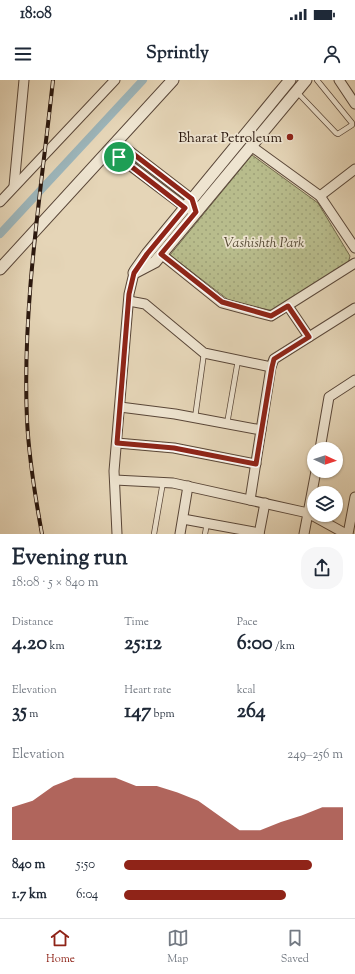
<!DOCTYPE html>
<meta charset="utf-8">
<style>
:root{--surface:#fff;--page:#f6f6f7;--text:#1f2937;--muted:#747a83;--line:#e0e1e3;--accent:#8f2418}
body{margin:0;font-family:"Sorts Mill Goudy",serif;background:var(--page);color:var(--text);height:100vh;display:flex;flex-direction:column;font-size:15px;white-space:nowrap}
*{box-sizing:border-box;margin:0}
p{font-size:13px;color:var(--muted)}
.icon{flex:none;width:22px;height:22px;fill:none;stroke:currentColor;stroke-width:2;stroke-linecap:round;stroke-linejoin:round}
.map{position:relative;height:454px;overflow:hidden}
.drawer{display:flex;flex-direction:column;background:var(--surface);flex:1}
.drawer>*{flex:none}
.needle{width:26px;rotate:93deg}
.fabs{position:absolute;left:307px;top:362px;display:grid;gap:8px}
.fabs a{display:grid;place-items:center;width:36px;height:36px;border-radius:50%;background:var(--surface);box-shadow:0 1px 3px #0004;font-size:20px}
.pin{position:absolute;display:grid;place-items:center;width:34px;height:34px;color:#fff;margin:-17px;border:2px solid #fff;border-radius:50%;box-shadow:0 1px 4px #0007}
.round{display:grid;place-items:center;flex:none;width:42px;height:42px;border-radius:16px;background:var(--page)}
.headline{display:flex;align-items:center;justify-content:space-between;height:68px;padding:0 12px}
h1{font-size:22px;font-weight:700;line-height:30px}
.stats{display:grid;grid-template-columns:repeat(3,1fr);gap:6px;height:68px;padding:4px 12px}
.stats div{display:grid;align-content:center}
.stats b{font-size:20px;font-weight:700}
.stats small{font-size:11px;font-weight:400}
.stats p{font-size:11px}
.chart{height:112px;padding:8px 12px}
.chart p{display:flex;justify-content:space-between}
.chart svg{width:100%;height:72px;margin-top:4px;fill:var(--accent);opacity:.7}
ul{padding:0 12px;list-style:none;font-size:13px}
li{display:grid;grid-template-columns:64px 48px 1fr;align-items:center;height:30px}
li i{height:10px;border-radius:5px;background:var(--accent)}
.status{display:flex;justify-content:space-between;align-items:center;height:28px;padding:0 20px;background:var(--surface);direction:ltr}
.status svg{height:11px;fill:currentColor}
header{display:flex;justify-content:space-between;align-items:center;height:52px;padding:0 12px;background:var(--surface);font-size:18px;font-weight:700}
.tab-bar{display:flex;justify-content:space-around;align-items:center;height:56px;border-top:1px solid var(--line);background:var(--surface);font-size:11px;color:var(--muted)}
.tab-bar a{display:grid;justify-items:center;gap:2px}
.tab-bar .active{color:var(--accent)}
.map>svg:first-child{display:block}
</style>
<div class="status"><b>18:08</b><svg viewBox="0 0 49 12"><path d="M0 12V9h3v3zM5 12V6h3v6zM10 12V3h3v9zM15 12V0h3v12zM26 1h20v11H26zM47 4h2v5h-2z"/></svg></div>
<header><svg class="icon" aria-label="menu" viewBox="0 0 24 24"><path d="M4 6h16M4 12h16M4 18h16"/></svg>Sprintly<svg class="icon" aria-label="person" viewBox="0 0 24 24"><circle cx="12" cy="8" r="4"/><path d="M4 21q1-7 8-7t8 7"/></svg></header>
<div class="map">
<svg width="355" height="454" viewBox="0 0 355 454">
<defs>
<pattern id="park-dots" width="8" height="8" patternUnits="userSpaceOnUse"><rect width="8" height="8" fill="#b8bc8c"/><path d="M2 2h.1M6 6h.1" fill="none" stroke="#9ea178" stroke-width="1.8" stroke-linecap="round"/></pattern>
</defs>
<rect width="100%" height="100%" fill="#e5d5b7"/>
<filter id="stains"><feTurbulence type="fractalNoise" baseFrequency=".005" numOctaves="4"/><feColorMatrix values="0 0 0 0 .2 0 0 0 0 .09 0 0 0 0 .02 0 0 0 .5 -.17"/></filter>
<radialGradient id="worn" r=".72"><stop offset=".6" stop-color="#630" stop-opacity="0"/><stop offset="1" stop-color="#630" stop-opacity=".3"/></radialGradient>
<!-- park -->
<polygon fill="url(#park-dots)" stroke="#716a4d" points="252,75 318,123 350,176 348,184 274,231 231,222 170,175"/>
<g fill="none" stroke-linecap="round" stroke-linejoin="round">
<!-- canal -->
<polyline stroke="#9cb5ba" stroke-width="8" points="0,154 143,0"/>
<!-- service casing -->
<g stroke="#594638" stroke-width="6">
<g id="service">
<polyline points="296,11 336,53 338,54 352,45 352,43 317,0"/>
<polyline points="195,338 204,273"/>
<polyline points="227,344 238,280"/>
<polyline points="154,454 163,402"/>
<polyline points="205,454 207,443"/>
</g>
</g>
<!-- minor casing -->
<g stroke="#594638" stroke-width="11">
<g id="minor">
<polyline points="339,0 355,24"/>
<polyline points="113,65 127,69 192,119 194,125"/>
<polyline points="113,65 119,77 185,127 191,130"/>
<polyline points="251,66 320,116 355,168"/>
<polyline points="14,106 24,0"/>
<polyline points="320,116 355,89"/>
<polyline points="0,122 115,0"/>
<polyline points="161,174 222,223 271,236 355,183"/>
<polyline points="129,221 145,224 204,273 271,287"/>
<polyline points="288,226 309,257"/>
<polyline points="120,327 175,334 261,350"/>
<polyline points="117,363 174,368 256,384"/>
<polyline points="320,369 329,317 355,300"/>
<polyline points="115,400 173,403 308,433 346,454"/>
<polyline points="250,420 271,287 274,279 355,228"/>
<polyline points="183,439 259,453"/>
<polyline points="117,454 114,391 129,214 134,193"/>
<polyline points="180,454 188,406"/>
<polyline points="259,454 265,423"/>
<polyline points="304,454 316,391"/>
<polyline points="348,454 355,417"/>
</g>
</g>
<!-- tertiary casing -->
<g stroke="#594638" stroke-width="13">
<g id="tertiary">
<polyline points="0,189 173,0"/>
<polyline points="135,191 147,174 290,0"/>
<polyline points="134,193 155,182 306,0"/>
</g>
</g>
<!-- service -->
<use href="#service" stroke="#eee4d0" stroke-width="4.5"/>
<!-- minor -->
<use href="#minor" stroke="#eee4d0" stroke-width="9"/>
<!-- tertiary -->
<use href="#tertiary" stroke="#eee4d0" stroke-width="11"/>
<!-- rail casing -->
<g stroke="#2a170e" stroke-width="4">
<path id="rail" d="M42 454C35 416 29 379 27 340 22 228 41 112 53 0"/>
</g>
<!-- rail -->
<use href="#rail" stroke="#eee4d0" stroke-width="2.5" stroke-dasharray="8" stroke-linecap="butt"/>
</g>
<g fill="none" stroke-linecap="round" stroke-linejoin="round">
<!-- route casing -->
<g stroke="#fff" stroke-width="8">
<polygon id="route" points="113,65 127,69 192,119 196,132 161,174 222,222 271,236 288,226 309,257 274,279 272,287 256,384 174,368 117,363 129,214 134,193 147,174 185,128 119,77"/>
</g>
<!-- route -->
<use href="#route" stroke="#8f2418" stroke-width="5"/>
</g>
<!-- markers -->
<circle fill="#8f2418" stroke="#eee4d0" stroke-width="1.5" cx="290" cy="57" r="4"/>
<g text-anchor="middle" stroke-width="3.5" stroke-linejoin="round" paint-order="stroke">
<!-- poi labels -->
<g font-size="14" fill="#2a170e" stroke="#eee4d0" text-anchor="end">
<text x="282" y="62">Bharat Petroleum</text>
</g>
<!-- park labels -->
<g font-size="14" font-style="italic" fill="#554934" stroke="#eee4d0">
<text x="264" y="167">Vashishth Park</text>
</g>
</g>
<rect width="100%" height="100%" filter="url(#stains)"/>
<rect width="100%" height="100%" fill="url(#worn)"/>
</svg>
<div class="fabs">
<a><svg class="needle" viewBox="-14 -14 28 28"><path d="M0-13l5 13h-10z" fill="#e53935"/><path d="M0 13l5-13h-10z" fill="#747a83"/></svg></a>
<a><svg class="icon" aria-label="layers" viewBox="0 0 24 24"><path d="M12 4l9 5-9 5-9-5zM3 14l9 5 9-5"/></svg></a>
</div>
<div class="pin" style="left:119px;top:77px;background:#1e9e55"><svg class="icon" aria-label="arrive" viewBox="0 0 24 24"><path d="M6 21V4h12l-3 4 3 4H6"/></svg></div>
</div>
<section class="drawer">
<div class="headline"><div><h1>Evening run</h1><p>18:08 · 5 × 840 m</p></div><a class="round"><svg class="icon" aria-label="share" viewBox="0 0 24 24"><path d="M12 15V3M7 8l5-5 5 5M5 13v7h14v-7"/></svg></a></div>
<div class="stats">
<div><p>Distance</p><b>4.20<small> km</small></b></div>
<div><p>Time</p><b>25:12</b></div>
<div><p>Pace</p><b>6:00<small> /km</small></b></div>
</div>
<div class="stats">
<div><p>Elevation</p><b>35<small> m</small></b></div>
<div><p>Heart rate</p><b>147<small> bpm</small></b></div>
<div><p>kcal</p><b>264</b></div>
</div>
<div class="chart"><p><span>Elevation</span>249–256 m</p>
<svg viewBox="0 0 160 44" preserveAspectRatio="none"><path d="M0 44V24L10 20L20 11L30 6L40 6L50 6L60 11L70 11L80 15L90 20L100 29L110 38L120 38L130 33L140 29L150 24L160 24V44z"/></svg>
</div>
<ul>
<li><b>840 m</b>5:50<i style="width:86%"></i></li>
<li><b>1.7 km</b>6:04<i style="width:74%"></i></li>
</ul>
</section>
<nav class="tab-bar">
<a class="active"><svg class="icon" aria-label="home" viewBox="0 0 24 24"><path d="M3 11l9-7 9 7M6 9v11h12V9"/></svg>Home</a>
<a><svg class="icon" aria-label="map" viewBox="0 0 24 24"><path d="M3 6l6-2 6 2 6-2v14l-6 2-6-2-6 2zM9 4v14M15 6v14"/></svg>Map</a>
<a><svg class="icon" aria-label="saved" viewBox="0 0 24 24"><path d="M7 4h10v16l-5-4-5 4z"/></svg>Saved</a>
</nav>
